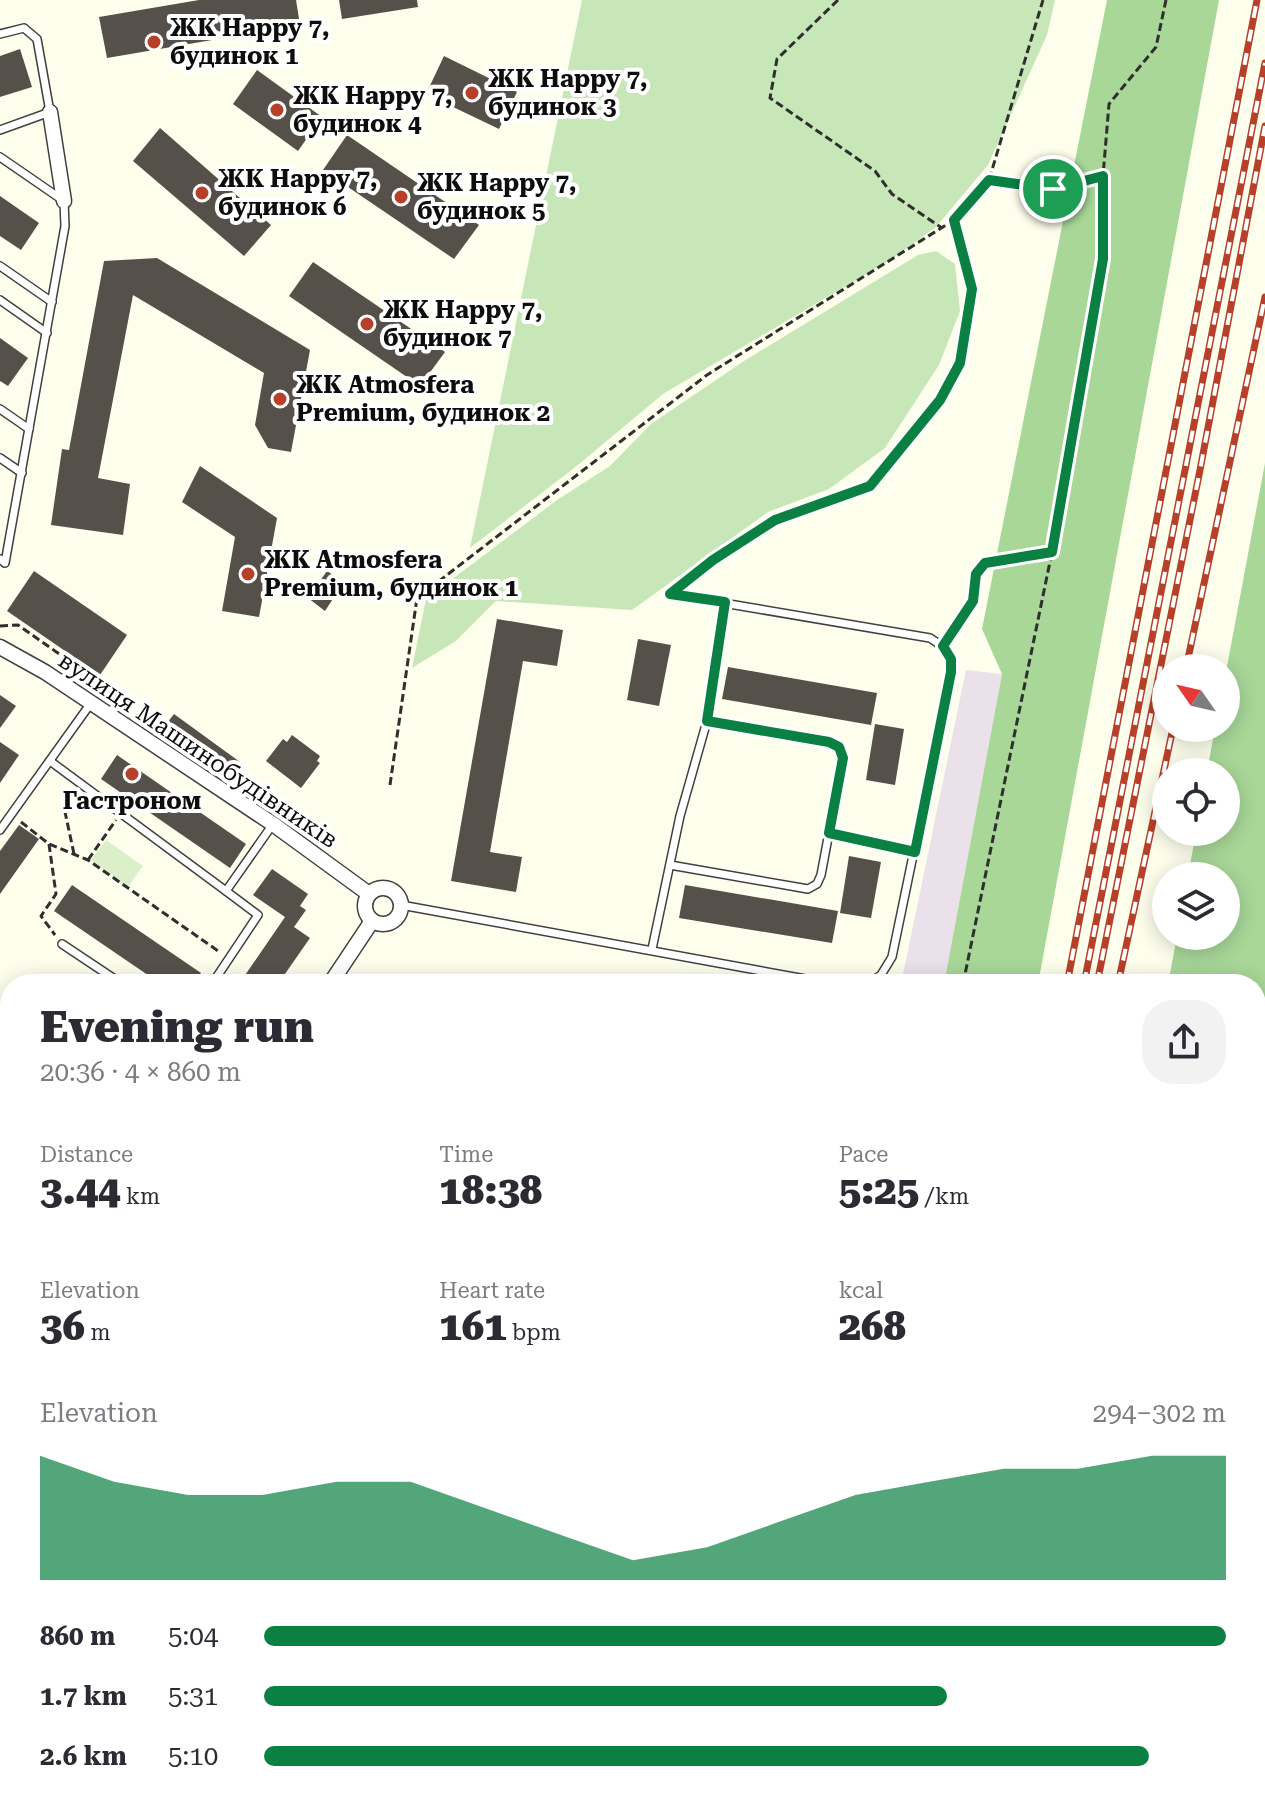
<!DOCTYPE html>
<meta charset="utf-8">
<style>
:root{--surface:#fff;--page:#f2f2f3;--text:#2b2b33;--muted:#7c7c81;--accent:#0b8043}
body{margin:0;font-family:"Roboto Serif",serif;background:var(--page);color:var(--text);height:100vh;display:flex;flex-direction:column;font-size:30px;white-space:nowrap}
*{box-sizing:border-box;margin:0}
p{font-size:26px;color:var(--muted)}
.icon{flex:none;width:44px;height:44px;fill:none;stroke:currentColor;stroke-width:2;stroke-linecap:round;stroke-linejoin:round}
.map{position:relative;flex:1;overflow:hidden}
.side{position:absolute;left:0px;top:974px;width:1266px;height:828px;display:flex;flex-direction:column;background:var(--surface);border-radius:32px 32px 0 0;box-shadow:0 4px 20px #0003}
.side>*{flex:none}
.needle{width:52px;rotate:304deg}
.controls{position:absolute;left:1152px;top:654px;display:grid;gap:16px}
.controls a{display:grid;place-items:center;width:88px;height:88px;border-radius:50%;background:var(--surface);box-shadow:0 4px 20px #0003;font-size:40px}
.pin{position:absolute;display:grid;place-items:center;width:68px;height:68px;color:#fff;margin:-34px;border:4px solid #fff;border-radius:50%;box-shadow:0 2px 8px #0007}
.round{display:grid;place-items:center;flex:none;width:84px;height:84px;border-radius:32px;background:var(--page)}
.overview{display:flex;align-items:center;justify-content:space-between;height:136px;padding:0 40px}
h1{font-size:44px;font-weight:800;line-height:60px}
.metrics{display:grid;grid-template-columns:repeat(3,1fr);gap:12px;height:136px;padding:8px 40px}
.metrics div{display:grid;align-content:center}
.metrics b{font-size:40px;font-weight:800}
.metrics small{font-size:22px;font-weight:400}
.metrics p{font-size:22px}
.chart{height:224px;padding:16px 40px}
.chart p{display:flex;justify-content:space-between}
.chart svg{width:100%;height:144px;margin-top:8px;fill:var(--accent);opacity:.7}
ul{padding:0 40px;list-style:none;font-size:26px}
li{display:grid;grid-template-columns:128px 96px 1fr;align-items:center;height:60px}
li i{height:20px;border-radius:10px;background:var(--accent)}
.map>svg:first-child{display:block}
</style>
<div class="map">
<svg width="1265" height="1802" viewBox="0 0 1265 1802">
<rect width="100%" height="100%" fill="#fefeed"/>
<!-- industrial -->
<g fill="#ebe1ea">
<polygon points="966,670 1002,674 944,984 901,984"/>
<polygon points="10,1211 10,1272 0,1279 0,1222"/>
</g>
<!-- green -->
<g fill="#c7e7b8">
<polygon points="582,0 1055,0 1047,35 988,165 936,227 895,257 663,394 578,465 470,548"/>
<polygon points="936,251 955,264 960,311 939,365 885,448 829,489 768,512 632,610 496,601 456,641 412,668 426,599 557,500 610,466 651,424 744,361 918,255"/>
</g>
<!-- forest -->
<g fill="#a8d798">
<polygon points="1107,0 1219,0 1038,984 944,984 1002,674 982,629"/>
<polygon points="1265,463 1265,1007 1256,1016 1256,984 1168,984 1177,936 1226,936 1226,876 1188,876 1196,832 1226,832 1226,772 1207,772 1215,728 1226,728 1226,672"/>
</g>
<!-- pitch -->
<polygon fill="#dbefca" points="106,840 143,866 128,887 91,860"/>
<!-- building -->
<g fill="#55504a">
<polygon points="199,0 296,0 300,25 107,58 99,17"/>
<polygon points="339,0 417,0 418,7 342,19"/>
<polygon points="20,49 32,87 0,97 0,56"/>
<polygon points="444,56 517,92 499,129 426,94"/>
<polygon points="257,70 322,117 298,151 233,104"/>
<polygon points="160,128 271,225 244,256 133,161"/>
<polygon points="347,135 479,225 454,259 323,170"/>
<polygon points="0,196 39,223 21,250 0,236"/>
<polygon points="157,258 310,350 291,452 268,448 255,425 264,373 133,295 98,478 130,484 123,535 51,525 62,449 69,450 104,261"/>
<polygon points="313,262 445,352 420,386 289,296"/>
<polygon points="0,338 28,358 8,386 0,381"/>
<polygon points="200,466 277,518 259,617 222,611 235,537 182,502"/>
<polygon points="34,571 127,635 100,675 7,611"/>
<polygon points="327,571 344,582 325,611 308,598"/>
<polygon points="497,619 563,630 557,666 523,661 490,852 522,857 516,892 451,881"/>
<polygon points="638,639 671,645 659,706 627,700"/>
<polygon points="728,667 877,693 871,725 722,699"/>
<polygon points="0,695 16,706 0,728"/>
<polygon points="174,714 240,762 229,776 163,728"/>
<polygon points="875,724 904,729 895,785 866,780"/>
<polygon points="292,735 320,756 317,761 320,763 301,788 266,761 283,739 287,742"/>
<polygon points="0,742 19,755 0,783"/>
<polygon points="117,755 246,844 230,868 101,779"/>
<polygon points="19,825 39,839 0,894 0,851"/>
<polygon points="849,856 881,862 871,918 840,913"/>
<polygon points="272,869 308,894 300,906 306,910 294,927 310,938 278,984 239,984 285,917 253,895"/>
<polygon points="72,885 201,973 193,984 161,984 54,911"/>
<polygon points="685,885 838,911 832,943 679,918"/>
</g>
<g fill="none" stroke-linecap="round" stroke-linejoin="round">
<!-- service casing -->
<g stroke="#404040" stroke-width="10">
<g id="service">
<polyline points="0,34 24,28 37,39 50,112 0,130"/>
<polyline points="0,157 64,201 65,226 5,563 0,559"/>
<polyline points="0,266 52,302"/>
<polyline points="0,300 47,333"/>
<polyline points="0,409 29,429"/>
<polyline points="0,458 22,473"/>
<path d="M670 594 930 638C945 647 950 654 951 672L892 957 881 975 868 984"/>
<polyline points="50,761 226,891"/>
<polyline points="0,830 91,703"/>
<polyline points="829,833 915,852"/>
<polyline points="670,865 808,889 817,884 821,875 843,758 839,747 829,742 707,721"/>
<polyline points="401,905 833,984"/>
<polyline points="62,944 122,984"/>
<polyline points="652,949 680,816 707,721 725,602"/>
<polyline points="212,984 258,915 226,891 273,824"/>
<polyline points="0,1270 10,1276"/>
<polyline points="0,1573 10,1562"/>
<polyline points="0,1688 10,1675"/>
<polyline points="0,1707 10,1714"/>
<polyline points="124,1792 138,1802"/>
<polyline points="162,1802 169,1792"/>
<polyline points="265,1802 272,1792"/>
<polyline points="538,1802 545,1792"/>
</g>
</g>
<!-- minor casing -->
<g stroke="#404040" stroke-width="17">
<g id="minor">
<polyline points="50,112 64,201"/>
<polyline points="0,647 45,672 273,824 369,894"/>
<circle cx="383" cy="906" r="18"/>
<polyline points="330,984 372,921"/>
<polyline points="1256,1724 1265,1726"/>
<polyline points="395,1802 402,1792"/>
</g>
</g>
<!-- tertiary casing -->
<g stroke="#404040" stroke-width="19">
<g id="tertiary">
<polyline points="0,1457 10,1443"/>
<polyline points="1256,1494 1265,1467"/>
<polyline points="847,1792 877,1802"/>
<polyline points="793,1802 811,1792"/>
<polyline points="1152,1802 1155,1792"/>
</g>
</g>
<!-- path -->
<g stroke="#2f2f2f" stroke-width="3" stroke-dasharray="8 4" stroke-linecap="butt">
<polyline points="838,0 777,59 770,98 875,171 892,194 942,228"/>
<polyline points="989,180 1053,189 1103,177"/>
<polyline points="683,584 713,560 775,520 870,486 940,400 960,363 972,289 954,220"/>
<polyline points="0,626 18,625 92,677 100,691"/>
<polyline points="947,639 973,601 976,574 985,563 1052,552"/>
<polyline points="390,785 417,598 707,375 954,220 989,180 1043,0"/>
<polyline points="67,787 65,812 74,854"/>
<polyline points="21,822 49,844 88,860 221,953"/>
<polyline points="49,844 56,894 41,916 55,935"/>
<polyline points="88,860 116,820"/>
<polyline points="963,984 1052,552 1103,259 1103,176 1109,104 1156,47 1166,0"/>
<polyline points="5,1497 10,1498"/>
<polyline points="0,1548 10,1544"/>
<polyline points="0,1750 10,1736"/>
<polyline points="891,1798 915,1802"/>
</g>
<!-- service -->
<use href="#service" stroke="#fff" stroke-width="7"/>
<!-- minor -->
<use href="#minor" stroke="#fff" stroke-width="14"/>
<!-- tertiary -->
<use href="#tertiary" stroke="#fff" stroke-width="16"/>
<!-- rail casing -->
<g stroke="#b7402a" stroke-width="7">
<g id="rail">
<polyline points="1186,668 1265,297"/>
<polyline points="1067,984 1257,0"/>
<polyline points="1084,984 1265,63"/>
<polyline points="1097,984 1200,470 1265,126"/>
<polyline points="1118,984 1173,728"/>
<polyline points="904,1802 906,1792"/>
<polyline points="923,1802 925,1792"/>
<polyline points="949,1802 951,1792"/>
</g>
</g>
<!-- rail -->
<use href="#rail" stroke="#fff" stroke-width="4" stroke-dasharray="12" stroke-linecap="butt"/>
</g>
<g fill="none" stroke-linecap="round" stroke-linejoin="round">
<!-- route casing -->
<g stroke="#fff" stroke-width="16">
<polygon id="route" points="1103,176 1103,259 1052,552 985,563 976,574 973,601 943,646 951,659 951,672 915,852 829,833 843,758 839,747 829,742 707,721 725,602 670,594 713,560 775,520 870,486 940,400 960,363 972,289 954,220 989,180 1053,189"/>
</g>
<!-- route -->
<use href="#route" stroke="#0b8043" stroke-width="10"/>
</g>
<!-- markers -->
<g fill="#b7402a" stroke="#fff" stroke-width="3">
<circle cx="154" cy="42" r="8"/>
<circle cx="472" cy="93" r="8"/>
<circle cx="277" cy="110" r="8"/>
<circle cx="202" cy="193" r="8"/>
<circle cx="401" cy="197" r="8"/>
<circle cx="367" cy="324" r="8"/>
<circle cx="280" cy="399" r="8"/>
<circle cx="248" cy="574" r="8"/>
<circle cx="132" cy="774" r="8"/>
</g>
<g text-anchor="middle" stroke-width="8" stroke-linejoin="round" paint-order="stroke">
<!-- poi labels -->
<g font-size="24" font-weight="bold" fill="#0d0d0d" stroke="#fff" text-anchor="start">
<text x="170" y="36">ЖК Happy 7,<tspan x="170" dy="28">будинок 1</tspan></text>
<text x="488" y="87">ЖК Happy 7,<tspan x="488" dy="28">будинок 3</tspan></text>
<text x="293" y="104">ЖК Happy 7,<tspan x="293" dy="28">будинок 4</tspan></text>
<text x="218" y="187">ЖК Happy 7,<tspan x="218" dy="28">будинок 6</tspan></text>
<text x="417" y="191">ЖК Happy 7,<tspan x="417" dy="28">будинок 5</tspan></text>
<text x="383" y="318">ЖК Happy 7,<tspan x="383" dy="28">будинок 7</tspan></text>
<text x="296" y="393">ЖК Atmosfera<tspan x="296" dy="28">Premium, будинок 2</tspan></text>
<text x="264" y="568">ЖК Atmosfera<tspan x="264" dy="28">Premium, будинок 1</tspan></text>
<text x="132" y="809" text-anchor="middle">Гастроном</text>
</g>
<!-- street labels -->
<g font-size="24" fill="#0d0d0d" stroke="#fff">
<text transform="translate(198 750) rotate(34)" y="8">вулиця Машинобудівників</text>
</g>
</g>
</svg>
<div class="controls">
<a><svg class="needle" viewBox="-14 -14 28 28"><path d="M0-13l5 13h-10z" fill="#e53935"/><path d="M0 13l5-13h-10z" fill="#7c7c81"/></svg></a>
<a><svg class="icon" aria-label="locate" viewBox="0 0 24 24"><circle cx="12" cy="12" r="6"/><path d="M12 2v4M12 18v4M2 12h4M18 12h4"/></svg></a>
<a><svg class="icon" aria-label="layers" viewBox="0 0 24 24"><path d="M12 4l9 5-9 5-9-5zM3 14l9 5 9-5"/></svg></a>
</div>
<div class="pin" style="left:1053px;top:189px;background:#1e9e55"><svg class="icon" aria-label="arrive" viewBox="0 0 24 24"><path d="M6 21V4h12l-3 4 3 4H6"/></svg></div>
<section class="side">
<div class="overview"><div><h1>Evening run</h1><p>20:36 · 4 × 860 m</p></div><a class="round"><svg class="icon" aria-label="share" viewBox="0 0 24 24"><path d="M12 15V3M7 8l5-5 5 5M5 13v7h14v-7"/></svg></a></div>
<div class="metrics">
<div><p>Distance</p><b>3.44<small> km</small></b></div>
<div><p>Time</p><b>18:38</b></div>
<div><p>Pace</p><b>5:25<small> /km</small></b></div>
</div>
<div class="metrics">
<div><p>Elevation</p><b>36<small> m</small></b></div>
<div><p>Heart rate</p><b>161<small> bpm</small></b></div>
<div><p>kcal</p><b>268</b></div>
</div>
<div class="chart"><p><span>Elevation</span>294–302 m</p>
<svg viewBox="0 0 160 44" preserveAspectRatio="none"><path d="M0 44V6L10 14L20 18L30 18L40 14L50 14L60 22L70 30L80 38L90 34L100 26L110 18L120 14L130 10L140 10L150 6L160 6V44z"/></svg>
</div>
<ul>
<li><b>860 m</b>5:04<i style="width:100%"></i></li>
<li><b>1.7 km</b>5:31<i style="width:71%"></i></li>
<li><b>2.6 km</b>5:10<i style="width:92%"></i></li>
</ul>
</section>
</div>
